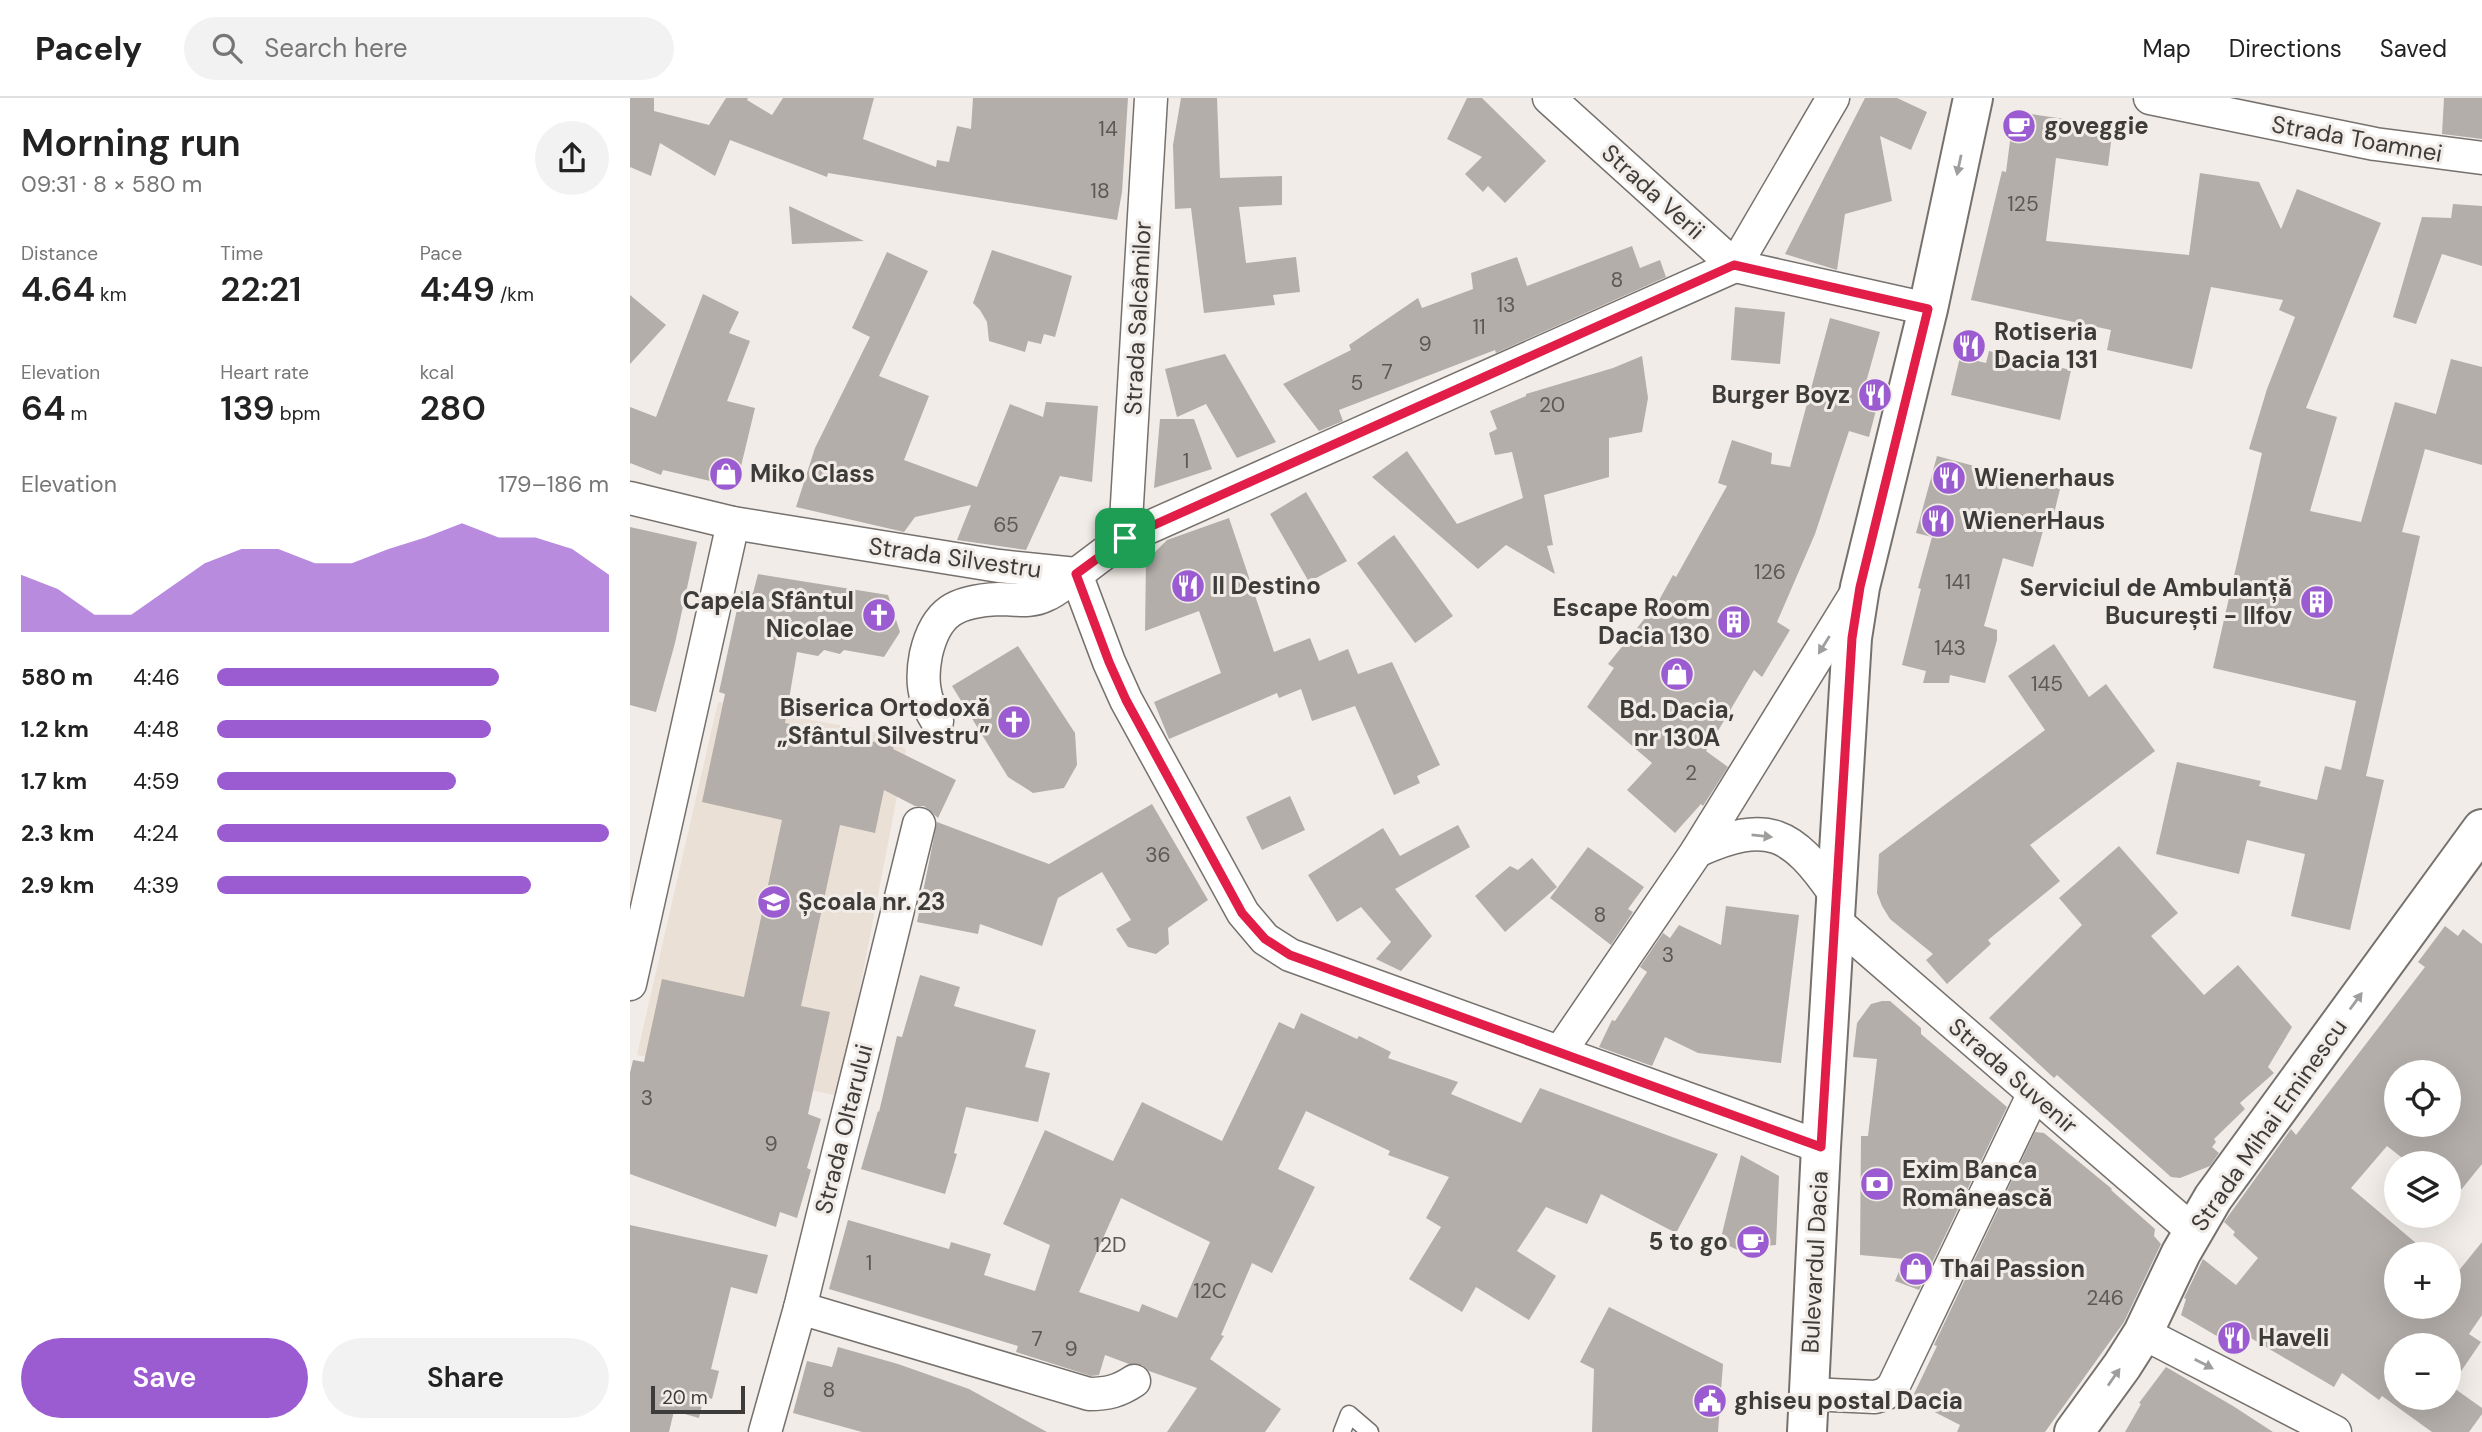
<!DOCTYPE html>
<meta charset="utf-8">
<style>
:root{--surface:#fff;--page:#f2f2f2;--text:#222;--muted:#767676;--line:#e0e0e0;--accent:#9b5bd1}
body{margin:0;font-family:"DM Sans",sans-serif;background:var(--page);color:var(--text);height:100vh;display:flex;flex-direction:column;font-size:26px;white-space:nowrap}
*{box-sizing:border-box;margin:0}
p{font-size:23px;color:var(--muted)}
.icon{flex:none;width:38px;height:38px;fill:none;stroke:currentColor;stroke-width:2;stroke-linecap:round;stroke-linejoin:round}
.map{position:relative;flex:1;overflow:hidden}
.sheet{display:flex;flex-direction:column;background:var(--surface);width:630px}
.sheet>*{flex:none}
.buttons{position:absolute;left:1754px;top:962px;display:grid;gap:14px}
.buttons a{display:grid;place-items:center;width:77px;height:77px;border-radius:50%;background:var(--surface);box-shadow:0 7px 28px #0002;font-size:35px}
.scale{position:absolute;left:21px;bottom:18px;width:94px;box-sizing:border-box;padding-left:7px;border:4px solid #3e3c3a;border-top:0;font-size:19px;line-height:24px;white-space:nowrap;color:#3e3c3a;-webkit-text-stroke:5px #f1ece7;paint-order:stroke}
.pin{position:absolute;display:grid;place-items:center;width:60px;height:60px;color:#fff;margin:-30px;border-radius:14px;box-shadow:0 4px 10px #0006}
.round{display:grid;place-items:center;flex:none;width:74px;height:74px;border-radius:37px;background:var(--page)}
.head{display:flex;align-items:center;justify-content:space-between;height:119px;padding:0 21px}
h1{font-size:38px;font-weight:600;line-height:52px}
.figures{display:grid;grid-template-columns:repeat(3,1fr);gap:10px;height:119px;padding:7px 21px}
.figures div{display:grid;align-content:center}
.figures b{font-size:35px;font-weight:600}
.figures small{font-size:19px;font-weight:400}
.figures p{font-size:19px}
.chart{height:196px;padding:14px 21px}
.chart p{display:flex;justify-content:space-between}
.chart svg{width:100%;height:126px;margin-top:7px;fill:var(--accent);opacity:.7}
.action{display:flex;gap:14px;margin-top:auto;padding:14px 21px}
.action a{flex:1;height:80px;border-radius:42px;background:var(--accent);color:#fff;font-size:28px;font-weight:600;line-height:80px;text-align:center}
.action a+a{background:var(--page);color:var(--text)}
ul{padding:0 21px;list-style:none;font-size:23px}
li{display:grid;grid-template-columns:112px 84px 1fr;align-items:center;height:52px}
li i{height:18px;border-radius:9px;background:var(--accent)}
header{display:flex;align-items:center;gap:42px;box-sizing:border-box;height:98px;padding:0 35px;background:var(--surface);border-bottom:2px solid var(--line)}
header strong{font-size:33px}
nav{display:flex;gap:38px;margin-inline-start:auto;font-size:24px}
.search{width:490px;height:63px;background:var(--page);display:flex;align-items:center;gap:18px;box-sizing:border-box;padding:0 24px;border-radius:38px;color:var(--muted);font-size:26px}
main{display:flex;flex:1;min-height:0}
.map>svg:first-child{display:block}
</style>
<header>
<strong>Pacely</strong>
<div class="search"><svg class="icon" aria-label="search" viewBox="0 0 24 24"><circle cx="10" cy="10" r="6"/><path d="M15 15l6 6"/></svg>Search here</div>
<nav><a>Map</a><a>Directions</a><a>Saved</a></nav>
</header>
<main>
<section class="sheet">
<div class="head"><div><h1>Morning run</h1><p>09:31 · 8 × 580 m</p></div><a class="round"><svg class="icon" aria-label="share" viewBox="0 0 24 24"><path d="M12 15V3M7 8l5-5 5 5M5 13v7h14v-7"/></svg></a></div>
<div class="figures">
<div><p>Distance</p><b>4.64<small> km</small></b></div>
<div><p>Time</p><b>22:21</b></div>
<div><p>Pace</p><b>4:49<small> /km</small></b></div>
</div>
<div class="figures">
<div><p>Elevation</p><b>64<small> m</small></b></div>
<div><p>Heart rate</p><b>139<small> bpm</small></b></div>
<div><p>kcal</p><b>280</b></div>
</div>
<div class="chart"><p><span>Elevation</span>179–186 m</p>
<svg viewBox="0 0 160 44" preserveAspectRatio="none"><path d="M0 44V24L10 29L20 38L30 38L40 29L50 20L60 15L70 15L80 20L90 20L100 15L110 11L120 6L130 11L140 11L150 15L160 24V44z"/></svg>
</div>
<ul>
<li><b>580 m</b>4:46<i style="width:72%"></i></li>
<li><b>1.2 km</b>4:48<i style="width:70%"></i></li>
<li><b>1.7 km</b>4:59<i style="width:61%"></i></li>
<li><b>2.3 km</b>4:24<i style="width:100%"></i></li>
<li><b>2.9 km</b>4:39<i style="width:80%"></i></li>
</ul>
<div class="action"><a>Save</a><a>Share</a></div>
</section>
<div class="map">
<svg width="1852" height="1334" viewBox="0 0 1852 1334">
<rect width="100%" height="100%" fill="#f1ece7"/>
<!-- built -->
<polygon fill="#eae0d5" points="88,604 261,637 276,652 209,998 7,957"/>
<!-- building -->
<g fill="#b3aeaa" fill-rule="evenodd">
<polygon points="0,0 24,0 24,13 79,27 96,0 118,0 117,2 142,17 153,0 244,0 233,41 306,69 307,62 319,64 327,28 341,31 343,0 498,0 492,94 487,122 198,75 197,79 100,42 85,78 30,45 21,78 0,69"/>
<polygon points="551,0 587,0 590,80 652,78 652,107 609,109 616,165 666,159 670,194 643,197 645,207 574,215 561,110 545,111 543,47"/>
<polygon points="837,0 852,0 916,63 875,105 858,88 853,94 835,76 852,59 817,41"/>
<polygon points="1235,0 1267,0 1297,14 1281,52 1250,38 1262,103 1215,116 1207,172 1155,156"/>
<polygon points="1814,0 1852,0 1852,41 1812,36"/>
<polygon points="1393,15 1483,28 1478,68 1426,60 1416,143 1559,157 1570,75 1629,84 1651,131 1667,91 1751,125 1676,310 1707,319 1680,413 1731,424 1765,304 1806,316 1821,261 1852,269 1852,367 1795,351 1772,434 1790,438 1736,678 1754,682 1720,832 1661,818 1675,756 1617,742 1609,776 1526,756 1547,664 1631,683 1629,688 1687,702 1695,668 1711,672 1726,603 1583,570 1632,355 1619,351 1637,291 1665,219 1649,212 1653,202 1581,189 1562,271 1477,252 1481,232 1341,202 1372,73 1376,74 1383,20"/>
<polygon points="1823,106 1852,108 1852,168 1812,156 1786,226 1763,219 1792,119 1821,120"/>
<polygon points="159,108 234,143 162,146"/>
<polygon points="1002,148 1010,170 1030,162 1036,179 866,255 865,252 709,312 713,323 689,333 653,286 721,252 719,247 788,200 792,210 843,191 841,175 887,159 897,188"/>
<polygon points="362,152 442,178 425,239 414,236 411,246 398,243 395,254 359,243 357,224 350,212 343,205"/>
<polygon points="257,154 298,173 249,278 299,298 274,362 347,389 380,306 413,319 416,304 468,308 462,384 430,378 396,452 327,442 341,407 285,419 274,434 166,409 185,350 240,239 222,230"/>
<polygon points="73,196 109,214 99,235 120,243 97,303 125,310 106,389 33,372 31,377 0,365 0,309 26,319"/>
<polygon points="0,197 36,227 0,266"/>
<polygon points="1105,209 1155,214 1150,266 1101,262"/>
<polygon points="1200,220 1250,234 1235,288 1251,293 1239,339 1219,333 1185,436 1147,524 1160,532 1132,579 1124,572 1076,653 1098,669 1073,708 1071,706 1045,735 997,692 1022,665 957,609 984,570 978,566 1028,504 1043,477 1046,479 1097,388 1088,385 1102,342 1142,355 1141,366 1160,369"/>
<polygon points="1359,253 1441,272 1430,322 1321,297 1330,259 1356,265"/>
<polygon points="595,256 646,344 607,360 576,306 547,319 535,271"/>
<polygon points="1012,258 1018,300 1012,334 979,340 979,379 914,397 923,447 917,448 925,476 876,447 848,471 742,379 777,353 827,426 893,400 882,354 865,357 859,335 867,331 860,313 896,298 896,296 983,270"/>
<polygon points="530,321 564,321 582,371 524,390"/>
<polygon points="1307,358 1430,391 1422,424 1416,422 1403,469 1373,460 1354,528 1367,532 1367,542 1355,585 1320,577 1319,585 1293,585 1296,573 1272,567 1291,491 1288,490 1302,439 1286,435"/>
<polygon points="676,394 717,463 679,484 640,416"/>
<polygon points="599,420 644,554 680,540 689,563 718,551 728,576 762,564 810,667 787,678 790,685 764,697 725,608 682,623 671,591 649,600 647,595 539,641 524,604 591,575 569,513 515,533 516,463 537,442"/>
<polygon points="0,429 67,444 45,545 26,614 0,607"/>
<polygon points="764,437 823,518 785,545 727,465"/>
<polygon points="128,476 258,497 270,534 254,559 214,552 210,556 194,552 188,558 167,554 155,625 264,648 263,651 326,682 308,720 294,708 285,708 254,692 245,735 210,727 171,908 200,914 178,1016 191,1021 177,1070 181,1072 167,1120 150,1114 146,1129 0,1076 0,975 3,962 14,964 32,881 114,899 152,722 72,704 95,596 89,594 111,493 123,495"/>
<polygon points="1424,546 1459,599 1476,586 1525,653 1400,747 1430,783 1358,842 1361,846 1317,886 1296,862 1303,856 1260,821 1252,808 1247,795 1249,756 1415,632 1378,578"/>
<polygon points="388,548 445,635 447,667 434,690 403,695 378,679 322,588"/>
<polygon points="660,698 675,732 632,752 616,719"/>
<polygon points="522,706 578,802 538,830 539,846 526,856 498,849 486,831 501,822 472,774 428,800 412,848 350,826 348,836 287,824 307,724 419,766"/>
<polygon points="828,727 840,749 765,791 802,838 771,873 746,861 761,844 731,809 707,824 678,777 753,730 770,758"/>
<polygon points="1489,748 1548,815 1521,838 1574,897 1608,867 1662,929 1638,969 1644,975 1610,1005 1615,1011 1584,1041 1586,1044 1582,1049 1589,1055 1580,1068 1550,1080 1541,1079 1427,977 1424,980 1359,920 1452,827 1429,800"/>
<polygon points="958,749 1014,789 998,811 1003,814 981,847 920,800"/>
<polygon points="902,760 927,789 875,834 845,798 880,768 888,772"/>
<polygon points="1096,808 1169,817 1151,965 1068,955 1035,939 1022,968 969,949 982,922 985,923 1017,874 1010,869 1033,835 1040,840 1049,827 1091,847"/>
<path d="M1815 828 1828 838 1833 831 1852 846V1066L1818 1108V1066H1780L1757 1048 1721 1090 1800 1157H1766V1209H1818V1186L1852 1144V1217L1839 1236 1851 1244 1821 1288 1852 1310V1316L1839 1334H1802L1752 1298 1749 1302 1712 1275 1704 1289 1619 1239 1609 1251 1551 1217 1556 1201 1554 1200 1573 1161 1606 1187 1628 1160 1603 1137 1605 1134 1594 1124 1661 1031 1666 1037 1795 869 1788 864ZM1766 975H1818V1027H1766ZM1766 1248H1818V1300H1766Z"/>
<polygon points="290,877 330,889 324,908 406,932 395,969 420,975 408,1024 336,1009 324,1055 327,1056 315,1096 231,1071 248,1013 249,1014 267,938 272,939"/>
<polygon points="1252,903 1260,903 1291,930 1291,936 1377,1009 1289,1192 1265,1183 1274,1161 1230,1157 1231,1038 1238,1038 1247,961 1223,959 1227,925 1241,906"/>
<path d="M671 915 727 941 729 938 761 954 758 960 828 984 821 996 891 1025 910 990 1088 1056 1046 1135 971 1096 957 1126 916 1109 887 1153 926 1178 899 1222 846 1189 832 1214 779 1181 811 1129 796 1120 819 1079 758 1057 760 1053 676 1013 648 1071 685 1089 642 1175 622 1165 591 1237 594 1238 580 1261 651 1311 635 1334H537L567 1290 519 1273 512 1267 499 1266 475 1257 469 1277 461 1278 386 1254 388 1248 199 1191 218 1122 319 1151 321 1144 361 1156 354 1177 405 1193 420 1147 373 1126 415 1032 483 1063 512 1004 592 1043 649 924 664 931ZM491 1100 580 1144 547 1220 512 1206 509 1214 449 1194Z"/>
<polygon points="1405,1034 1414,1035 1482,1091 1481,1092 1525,1131 1524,1138 1531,1146 1494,1224 1415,1334 1327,1334 1330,1327 1281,1302 1307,1248 1304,1247"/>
<polygon points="1111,1057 1149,1078 1146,1147 1135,1148 1135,1153 1108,1152 1090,1144"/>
<polygon points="0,1127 138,1157 127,1196 101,1189 81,1271 89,1273 82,1301 74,1298 69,1320 44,1313 39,1334 0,1334"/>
<polygon points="979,1209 1093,1266 1088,1334 962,1334 964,1271 950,1264"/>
<polygon points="208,1249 268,1266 339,1291 417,1334 232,1334 163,1315 177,1263 202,1269"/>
<polygon points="1536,1269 1603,1308 1643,1334 1495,1334 1511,1306 1509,1305"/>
</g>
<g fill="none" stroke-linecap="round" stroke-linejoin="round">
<!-- lane casing -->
<g stroke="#76716d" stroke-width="19">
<polyline id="lane" points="712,1334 719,1316 740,1334"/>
</g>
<!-- street casing -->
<g stroke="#76716d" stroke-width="35">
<g id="street">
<polyline points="919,0 1105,168 1298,211"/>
<polyline points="1520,0 1745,46 1852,60"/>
<polyline points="0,400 103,425 369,468 446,476"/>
<polyline points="495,440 521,0"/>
<polyline points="446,476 479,564 496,602 613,815 635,841 660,857 1191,1049"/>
<path d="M307 623C293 601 291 581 296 556 306 513 326 503 369 501 386 501 400 505 416 497 426 493 434 485 443 479 460 466 477 453 495 440L1105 168 1203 0"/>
<path d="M1067 753C1138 721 1162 734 1205 796"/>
<polyline points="1204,822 1563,1133"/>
<polyline points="0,886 103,425"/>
<polyline points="930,954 1067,753 1227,494"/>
<path d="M170 1210 459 1296C478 1296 489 1293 504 1283"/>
<polyline points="1513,1235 1705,1334"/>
<polyline points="1179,1296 1245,1299 1255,1296 1263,1289 1404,995"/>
<polyline points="135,1334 170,1210 289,726"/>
</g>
</g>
<!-- secondary casing -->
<g stroke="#76716d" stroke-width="42">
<g id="secondary">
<polyline points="1177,1334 1191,1049 1222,540 1230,489 1298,211 1343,0"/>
<polyline points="1444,1334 1492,1268 1513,1235 1551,1155 1583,1100 1852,731"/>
</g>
</g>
<!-- lane -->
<use href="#lane" stroke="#fff" stroke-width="16"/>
<!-- street -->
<use href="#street" stroke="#fff" stroke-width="32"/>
<!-- secondary -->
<use href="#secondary" stroke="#fff" stroke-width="38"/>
</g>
<!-- one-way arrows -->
<defs><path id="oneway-solid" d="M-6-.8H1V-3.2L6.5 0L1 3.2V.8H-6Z" transform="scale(1.75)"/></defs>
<g fill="#9e9e9c">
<use href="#oneway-solid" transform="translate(1329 67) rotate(102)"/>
<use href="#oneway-solid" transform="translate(1194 547) rotate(122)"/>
<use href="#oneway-solid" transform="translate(1132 738) rotate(6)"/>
<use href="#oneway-solid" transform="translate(1726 903) rotate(-54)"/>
<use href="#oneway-solid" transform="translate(1574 1266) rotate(27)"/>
<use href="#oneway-solid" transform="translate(1484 1279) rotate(-55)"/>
</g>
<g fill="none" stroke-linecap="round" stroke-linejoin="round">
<!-- route casing -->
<g stroke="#fff" stroke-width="14">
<polygon id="route" points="1104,167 1298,211 1230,489 1222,540 1191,1049 660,857 635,841 612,815 496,602 479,564 446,476 495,440"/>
</g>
<!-- route -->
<use href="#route" stroke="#e11d48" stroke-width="9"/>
</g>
<!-- icons -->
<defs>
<g id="cafe-disc" transform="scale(1.75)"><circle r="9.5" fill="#9b5bd1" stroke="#f1ece7"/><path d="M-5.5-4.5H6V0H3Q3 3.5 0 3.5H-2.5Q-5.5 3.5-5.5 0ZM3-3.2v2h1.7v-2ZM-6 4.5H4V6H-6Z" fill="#fff"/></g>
<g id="restaurant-disc" transform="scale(1.75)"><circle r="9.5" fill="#9b5bd1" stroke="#f1ece7"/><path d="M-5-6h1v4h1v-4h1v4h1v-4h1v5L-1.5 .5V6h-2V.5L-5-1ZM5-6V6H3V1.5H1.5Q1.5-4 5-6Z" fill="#fff"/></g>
<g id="shop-disc" transform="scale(1.75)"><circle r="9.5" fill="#9b5bd1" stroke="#f1ece7"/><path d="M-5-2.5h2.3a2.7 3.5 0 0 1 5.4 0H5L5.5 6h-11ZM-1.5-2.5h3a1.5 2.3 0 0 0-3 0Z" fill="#fff"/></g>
<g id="building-disc" transform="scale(1.75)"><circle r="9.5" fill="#9b5bd1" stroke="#f1ece7"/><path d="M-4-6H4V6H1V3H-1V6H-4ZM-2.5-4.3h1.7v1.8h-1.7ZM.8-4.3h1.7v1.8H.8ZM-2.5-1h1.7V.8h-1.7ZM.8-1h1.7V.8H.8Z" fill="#fff"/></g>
<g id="church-disc" transform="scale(1.75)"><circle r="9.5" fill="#9b5bd1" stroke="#f1ece7"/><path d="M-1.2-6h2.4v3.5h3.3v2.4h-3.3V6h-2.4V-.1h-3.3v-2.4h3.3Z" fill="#fff"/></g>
<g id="school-disc" transform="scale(1.75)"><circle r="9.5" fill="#9b5bd1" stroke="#f1ece7"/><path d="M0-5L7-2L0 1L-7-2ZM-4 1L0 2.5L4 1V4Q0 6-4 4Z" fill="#fff"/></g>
<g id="bank-disc" transform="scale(1.75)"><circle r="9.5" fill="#9b5bd1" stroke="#f1ece7"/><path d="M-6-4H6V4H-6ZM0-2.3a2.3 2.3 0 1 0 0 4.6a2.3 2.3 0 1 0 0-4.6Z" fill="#fff"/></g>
<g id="civic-disc" transform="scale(1.75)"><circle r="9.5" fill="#9b5bd1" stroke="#f1ece7"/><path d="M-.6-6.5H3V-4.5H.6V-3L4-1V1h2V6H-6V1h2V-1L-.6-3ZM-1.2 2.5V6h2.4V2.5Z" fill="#fff"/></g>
</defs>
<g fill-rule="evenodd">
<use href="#cafe-disc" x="1389" y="28"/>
<use href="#restaurant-disc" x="1339" y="248"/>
<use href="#restaurant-disc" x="1245" y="297"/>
<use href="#shop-disc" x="96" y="376"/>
<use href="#restaurant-disc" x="1319" y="380"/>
<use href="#restaurant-disc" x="1308" y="423"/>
<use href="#restaurant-disc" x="558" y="488"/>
<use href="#building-disc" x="1687" y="504"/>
<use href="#church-disc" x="249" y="517"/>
<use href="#building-disc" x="1104" y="524"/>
<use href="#shop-disc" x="1047" y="576"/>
<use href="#church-disc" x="384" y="624"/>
<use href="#school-disc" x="144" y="804"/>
<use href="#bank-disc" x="1247" y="1086"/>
<use href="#cafe-disc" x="1123" y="1144"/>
<use href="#shop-disc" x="1286" y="1171"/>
<use href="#restaurant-disc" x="1604" y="1240"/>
<use href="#civic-disc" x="1080" y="1303"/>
</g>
<g text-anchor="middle" stroke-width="6" stroke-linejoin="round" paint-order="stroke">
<!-- number labels -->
<g font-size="21" fill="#5b5856">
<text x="478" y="38">14</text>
<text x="470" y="100">18</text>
<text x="1393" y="113">125</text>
<text x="987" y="189">8</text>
<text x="876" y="214">13</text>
<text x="849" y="236">11</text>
<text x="795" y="253">9</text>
<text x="757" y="281">7</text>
<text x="727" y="292">5</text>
<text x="922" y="314">20</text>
<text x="556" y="370">1</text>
<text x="376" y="434">65</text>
<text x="1140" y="481">126</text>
<text x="1328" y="491">141</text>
<text x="1320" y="557">143</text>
<text x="1417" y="593">145</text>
<text x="1061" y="682">2</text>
<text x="528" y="764">36</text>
<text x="970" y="824">8</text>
<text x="1038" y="864">3</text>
<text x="17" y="1007">3</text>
<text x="141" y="1053">9</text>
<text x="480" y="1154">12D</text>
<text x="239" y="1172">1</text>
<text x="580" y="1200">12C</text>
<text x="1475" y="1207">246</text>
<text x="407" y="1248">7</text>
<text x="441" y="1258">9</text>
<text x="199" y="1299">8</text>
</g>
<!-- poi labels -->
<g font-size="24" font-weight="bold" fill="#3e3c3a" stroke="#f1ece7" text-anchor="start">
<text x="1414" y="36">goveggie</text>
<text x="1364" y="242">Rotiseria<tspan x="1364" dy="28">Dacia 131</tspan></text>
<text x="1220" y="305" text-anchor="end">Burger Boyz</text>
<text x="120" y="384">Miko Class</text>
<text x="1344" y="388">Wienerhaus</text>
<text x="1332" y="431">WienerHaus</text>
<text x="582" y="496">Il Destino</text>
<text x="1662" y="498" text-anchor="end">Serviciul de Ambulanță<tspan x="1662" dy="28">București - Ilfov</tspan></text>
<text x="224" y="511" text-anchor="end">Capela Sfântul<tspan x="224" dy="28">Nicolae</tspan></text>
<text x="1080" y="518" text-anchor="end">Escape Room<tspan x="1080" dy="28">Dacia 130</tspan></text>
<text x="360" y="618" text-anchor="end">Biserica Ortodoxă<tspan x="360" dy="28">„Sfântul Silvestru”</tspan></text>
<text x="1047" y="620" text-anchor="middle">Bd. Dacia,<tspan x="1047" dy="28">nr 130A</tspan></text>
<text x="168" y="812">Școala nr. 23</text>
<text x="1272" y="1080">Exim Banca<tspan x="1272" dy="28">Românească</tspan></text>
<text x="1098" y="1152" text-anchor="end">5 to go</text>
<text x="1310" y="1179">Thai Passion</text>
<text x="1628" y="1248">Haveli</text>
<text x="1104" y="1311">ghiseu postal Dacia</text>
</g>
<!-- street labels -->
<g font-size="24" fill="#3e3c3a" stroke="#f1ece7">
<text transform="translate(1727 41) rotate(10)" y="8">Strada Toamnei</text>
<text transform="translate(1023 94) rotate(42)" y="8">Strada Verii</text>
<text transform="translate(508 220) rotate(-87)" y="8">Strada Salcâmilor</text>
<text transform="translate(325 460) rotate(8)" y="8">Strada Silvestru</text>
<text transform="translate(1383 978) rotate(41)" y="8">Strada Suvenir</text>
<text transform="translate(1639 1027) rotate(-55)" y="8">Strada Mihai Eminescu</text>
<text transform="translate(214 1031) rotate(-76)" y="8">Strada Oltarului</text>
<text transform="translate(1185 1164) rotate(-87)" y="8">Bulevardul Dacia</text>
</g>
</g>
</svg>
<div class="buttons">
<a><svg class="icon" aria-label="locate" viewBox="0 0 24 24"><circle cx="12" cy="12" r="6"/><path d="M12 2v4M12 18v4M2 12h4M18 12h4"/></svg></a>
<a><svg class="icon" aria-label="layers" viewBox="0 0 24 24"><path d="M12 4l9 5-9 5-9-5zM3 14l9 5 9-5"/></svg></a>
<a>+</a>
<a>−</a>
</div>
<div class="scale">20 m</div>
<div class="pin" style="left:495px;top:440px;background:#1e9e55"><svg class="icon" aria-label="arrive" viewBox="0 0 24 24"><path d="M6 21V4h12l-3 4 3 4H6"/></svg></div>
</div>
</main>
